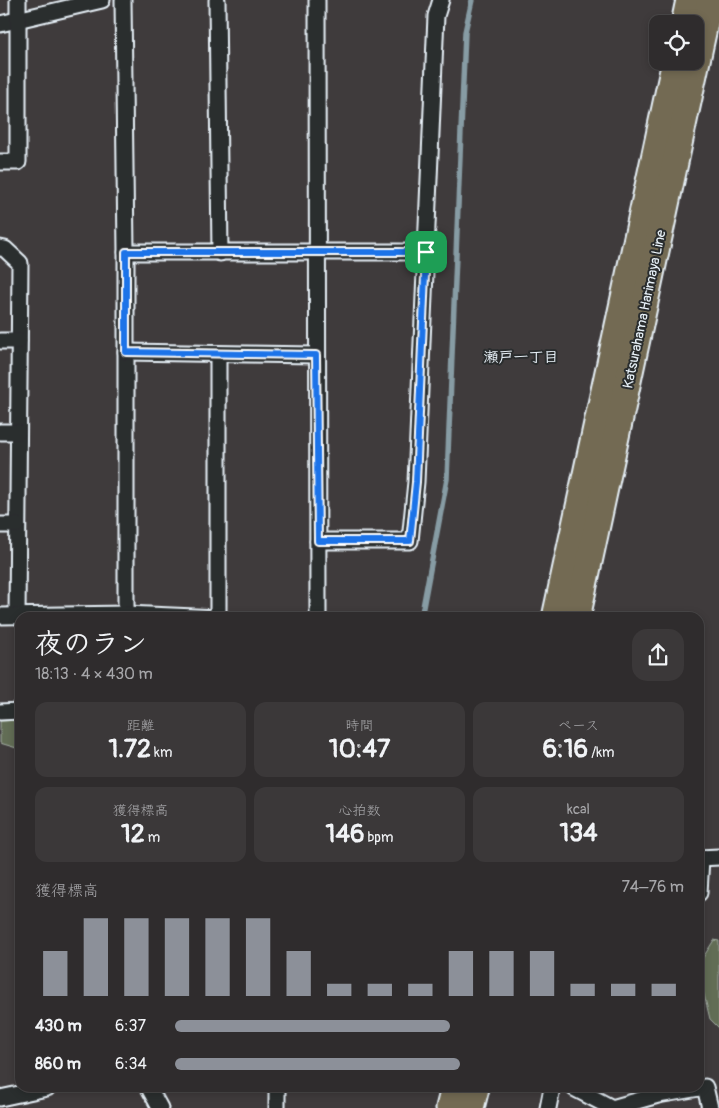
<!DOCTYPE html>
<html lang="ja">
<meta charset="utf-8">
<style>
:root{--surface:#2f2c2d;--page:#3b3839;--text:#f1f3f6;--muted:#a7a7aa;--line:#4a4849;--accent:#8c9099}
body{margin:0;font-family:Pangolin,"Klee One",sans-serif;background:var(--page);color:var(--text);height:100vh;display:flex;flex-direction:column;font-size:19px;white-space:nowrap}
*{box-sizing:border-box;margin:0}
p{font-size:16px;color:var(--muted)}
.icon{flex:none;width:28px;height:28px;fill:none;stroke:currentColor;stroke-width:2;stroke-linecap:round;stroke-linejoin:round}
.map{position:relative;flex:1;overflow:hidden}
.sheet{position:absolute;left:15px;top:612px;width:689px;height:480px;display:flex;flex-direction:column;background:var(--surface);border-radius:15px;box-shadow:0 2px 8px #0003,0 0 0 1px var(--line)}
.sheet>*{flex:none}
.controls{position:absolute;left:649px;top:15px;display:grid;gap:10px}
.controls a{display:grid;place-items:center;width:55px;height:55px;border-radius:10px;background:var(--surface);box-shadow:0 2px 8px #0003,0 0 0 1px var(--line);font-size:25px}
.pin{position:absolute;display:grid;place-items:center;width:42px;height:42px;color:#fff;margin:-21px;border-radius:10px;box-shadow:0 2px 8px #0006}
.round{display:grid;place-items:center;flex:none;width:52px;height:52px;border-radius:15px;background:var(--page)}
.summary{display:flex;align-items:center;justify-content:space-between;height:85px;padding:0 20px}
h1{font-size:28px;font-weight:700;line-height:38px}
.stats{display:grid;grid-template-columns:repeat(3,1fr);gap:8px;height:85px;padding:5px 20px}
.stats div{display:grid;align-content:center;border-radius:12px;background:var(--page);text-align:center}
.stats b{font-size:25px;font-weight:700}
.stats small{font-size:14px;font-weight:400}
.stats p{font-size:14px}
.chart{height:140px;padding:10px 20px}
.chart p{display:flex;justify-content:space-between}
.chart svg{width:100%;height:90px;margin-top:5px;stroke:var(--accent);stroke-width:6}
ul{padding:0 20px;list-style:none;font-size:16px}
li{display:grid;grid-template-columns:80px 60px 1fr;align-items:center;height:38px}
li i{height:12px;border-radius:6px;background:var(--accent)}
.map>svg:first-child{display:block}
</style>
<div class="map">
<svg width="719" height="1108" viewBox="0 0 719 1108">
<rect width="100%" height="100%" fill="#3f3b3c"/>
<filter id="ink" filterUnits="userSpaceOnUse"><feTurbulence type="fractalNoise" baseFrequency=".02" numOctaves="2"/><feDisplacementMap in="SourceGraphic" scale="10" xChannelSelector="R" yChannelSelector="G"/><feConvolveMatrix kernelMatrix="1 2 1 2 8 2 1 2 1" color-interpolation-filters="sRGB"/></filter>
<g filter="url(#ink)">
<!-- green -->
<g fill="#626d54" stroke="#a5afa6">
<polygon points="20,720 20,749 0,743 0,721"/>
<polygon points="714,940 719,941 719,1028 710,1019 699,974 699,964"/>
</g>
<g fill="none" stroke-linecap="round" stroke-linejoin="round">
<!-- stream -->
<polyline stroke="#879ca4" stroke-width="5.5" points="421,618 447,479 465,32 472,0"/>
<!-- minor casing -->
<g stroke="#e8f1f8" stroke-width="19">
<g id="minor">
<polyline points="123,0 126,252 126,614"/>
<polyline points="217,0 220,253"/>
<polyline points="317,0 318,618"/>
<polyline points="0,24 102,0"/>
<polyline points="0,162 18,162 18,0"/>
<polyline points="0,248 5,249 20,263 17,616"/>
<polyline points="126,252 426,252"/>
<polyline points="0,341 19,341"/>
<polyline points="126,352 316,355"/>
<polyline points="0,432 18,432"/>
<polyline points="0,525 17,525"/>
<polyline points="318,541 410,541 416,482 436,16 441,0"/>
<polyline points="0,616 126,614 218,618"/>
<polyline points="218,616 218,354"/>
<polyline points="0,712 20,711"/>
<polyline points="699,858 719,857"/>
<polyline points="699,893 701,858"/>
<polyline points="149,1088 160,1108"/>
<polyline points="277,1088 277,1108"/>
<polyline points="574,1088 612,1108 658,1095 705,1087 710,1108"/>
<polyline points="0,1098 47,1088"/>
<polyline points="548,1108 552,1088"/>
</g>
</g>
<!-- primary casing -->
<g stroke="#e8f1f8" stroke-width="29">
<g id="primary">
<polyline points="684,24 689,0"/>
<polyline points="555,618 675,61"/>
<polyline points="577,618 710,0"/>
<polyline points="449,1108 454,1088"/>
<polyline points="471,1108 476,1088"/>
</g>
</g>
<!-- minor -->
<use href="#minor" stroke="#2a2d2e" stroke-width="15"/>
<!-- primary -->
<use href="#primary" stroke="#736b52" stroke-width="25"/>
</g>
</g>
<g fill="none" stroke-linecap="round" stroke-linejoin="round" filter="url(#ink)">
<!-- route casing -->
<g stroke="#fff" stroke-width="10">
<polygon id="route" points="126,252 426,252 416,482 410,541 318,541 316,355 126,352"/>
</g>
<!-- route -->
<use href="#route" stroke="#1a73e8" stroke-width="6"/>
</g>
<g text-anchor="middle" stroke-width="4" stroke-linejoin="round" paint-order="stroke">
<!-- street labels -->
<g font-size="14" fill="#e8f1f8" stroke="#2a2d2e">
<text transform="translate(644 309) rotate(-78)" y="5">Katsurahama Harimaya Line</text>
</g>
<!-- neighbourhood labels -->
<g font-size="15" font-weight="bold" fill="#e8f1f8" stroke="#2a2d2e">
<text x="521" y="362">瀬戸一丁目</text>
</g>
</g>
</svg>
<div class="controls">
<a><svg class="icon" aria-label="locate" viewBox="0 0 24 24"><circle cx="12" cy="12" r="6"/><path d="M12 2v4M12 18v4M2 12h4M18 12h4"/></svg></a>
</div>
<div class="pin" style="left:426px;top:252px;background:#1e9e55"><svg class="icon" aria-label="arrive" viewBox="0 0 24 24"><path d="M6 21V4h12l-3 4 3 4H6"/></svg></div>
<section class="sheet">
<div class="summary"><div><h1>夜のラン</h1><p>18:13 · 4 × 430 m</p></div><a class="round"><svg class="icon" aria-label="share" viewBox="0 0 24 24"><path d="M12 15V3M7 8l5-5 5 5M5 13v7h14v-7"/></svg></a></div>
<div class="stats">
<div><p>距離</p><b>1.72<small> km</small></b></div>
<div><p>時間</p><b>10:47</b></div>
<div><p>ペース</p><b>6:16<small> /km</small></b></div>
</div>
<div class="stats">
<div><p>獲得標高</p><b>12<small> m</small></b></div>
<div><p>心拍数</p><b>146<small> bpm</small></b></div>
<div><p>kcal</p><b>134</b></div>
</div>
<div class="chart"><p><span>獲得標高</span>74–76 m</p>
<svg viewBox="0 0 160 44" preserveAspectRatio="none"><path d="M5 44V22M15 44V6M25 44V6M35 44V6M45 44V6M55 44V6M65 44V22M75 44V38M85 44V38M95 44V38M105 44V22M115 44V22M125 44V22M135 44V38M145 44V38M155 44V38"/></svg>
</div>
<ul>
<li><b>430 m</b>6:37<i style="width:54%"></i></li>
<li><b>860 m</b>6:34<i style="width:56%"></i></li>
</ul>
</section>
</div>
